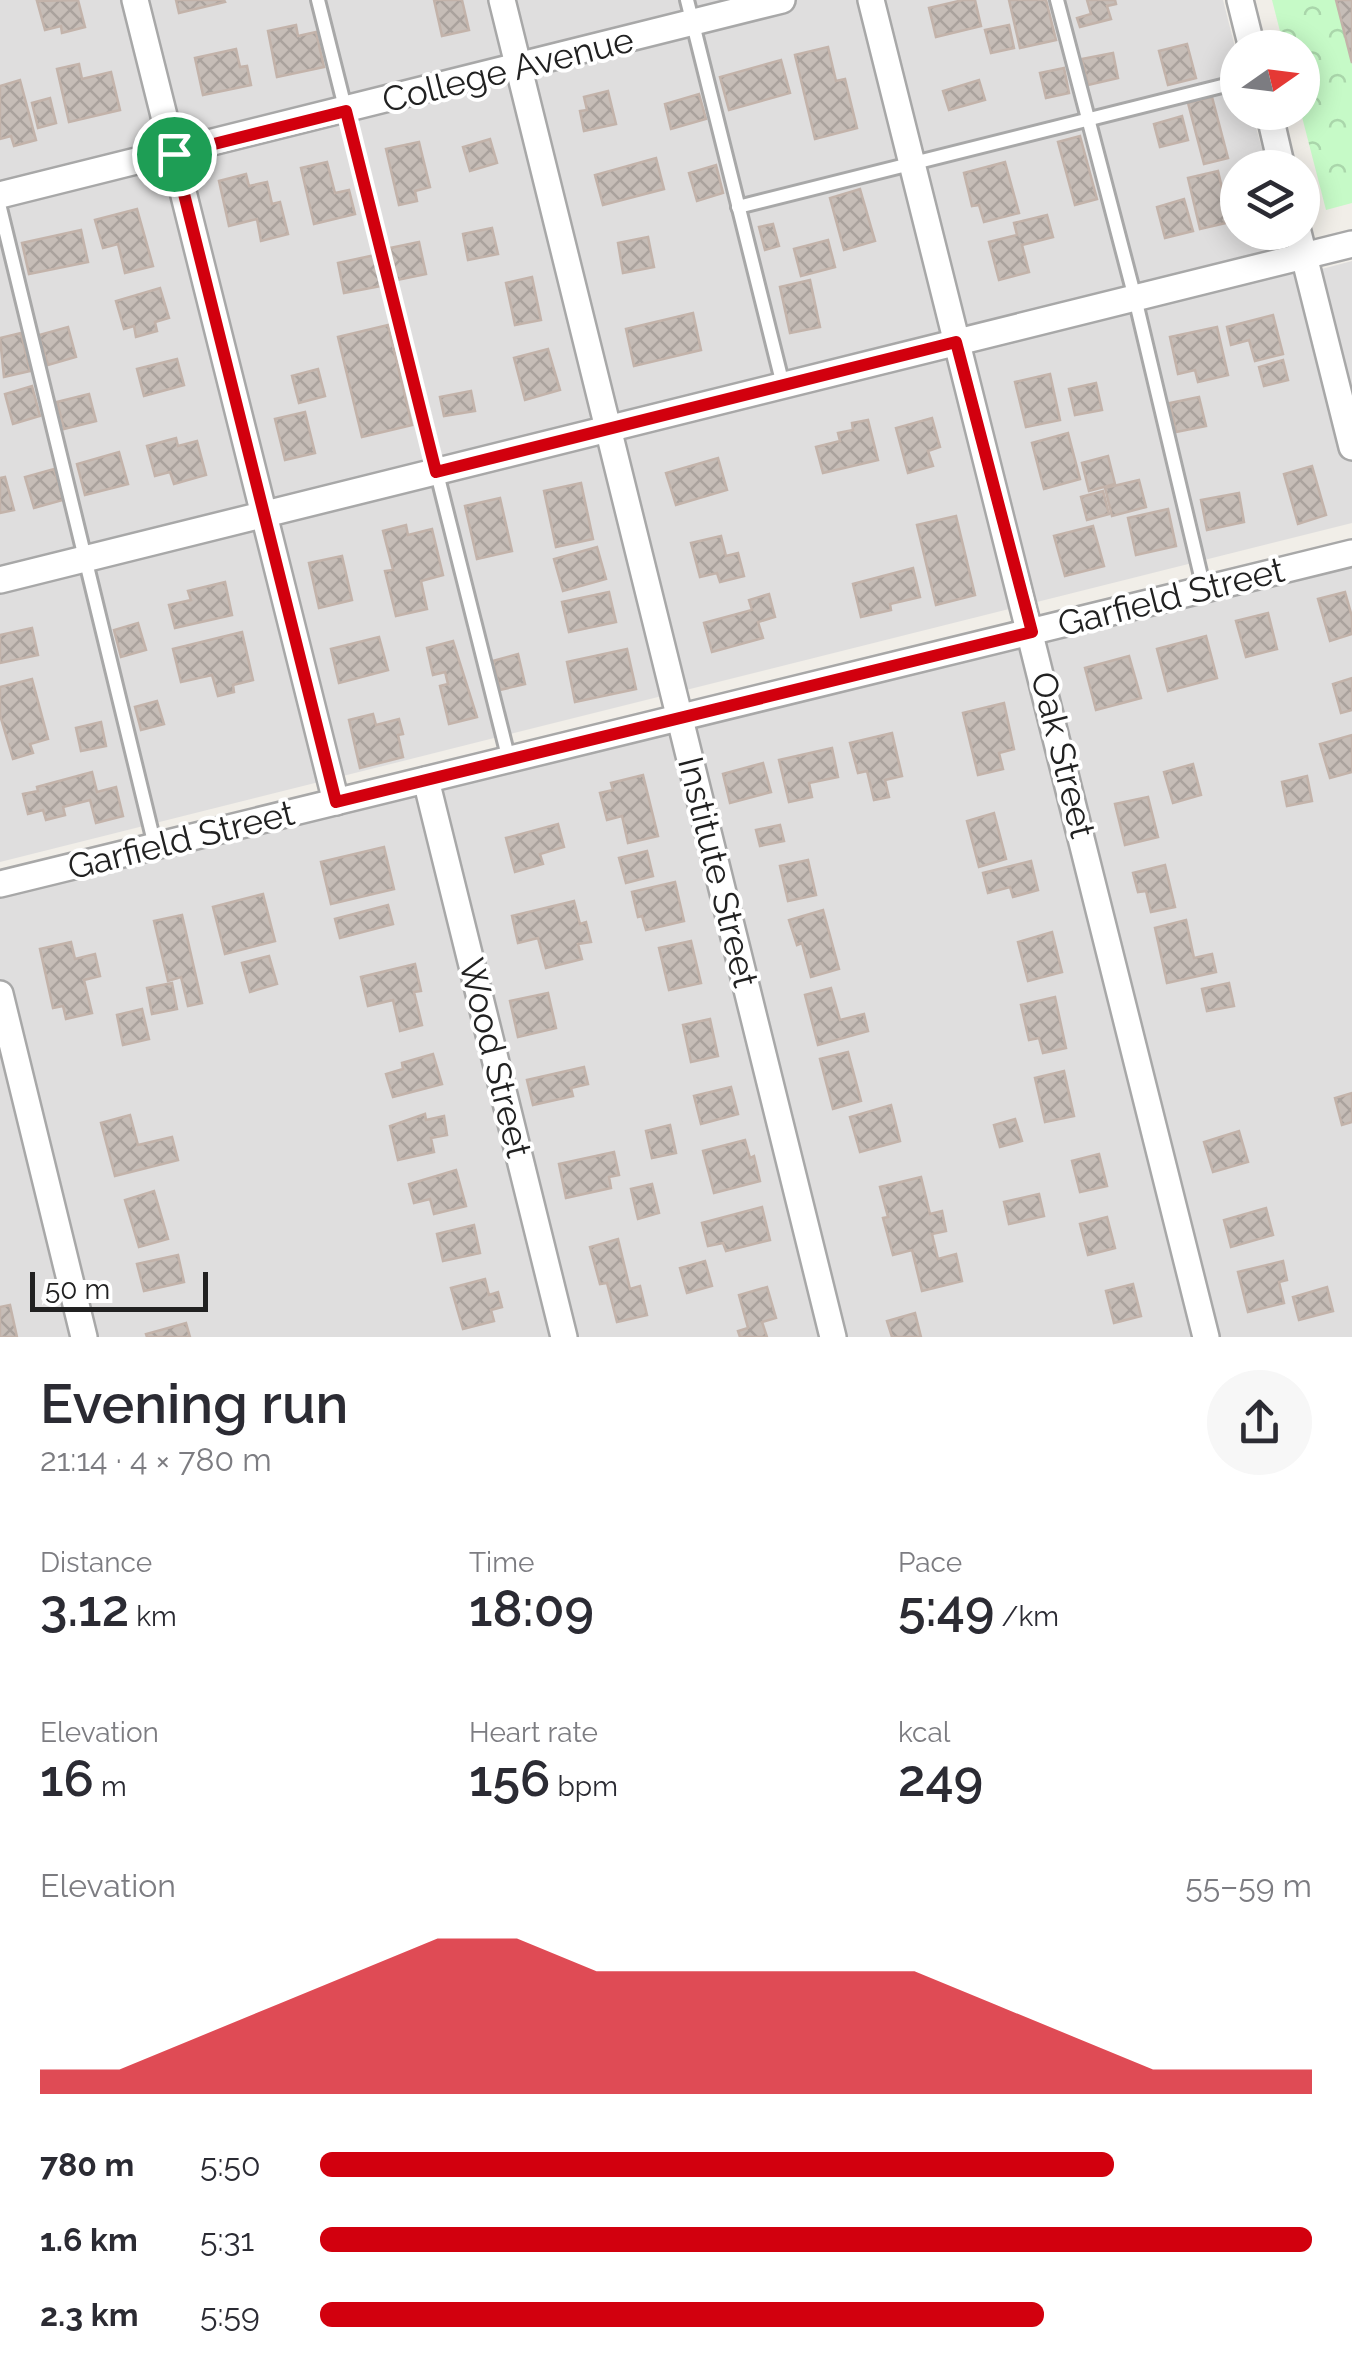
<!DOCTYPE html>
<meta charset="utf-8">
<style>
:root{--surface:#fff;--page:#f7f7f7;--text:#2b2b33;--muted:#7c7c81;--accent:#d2000e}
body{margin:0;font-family:Raleway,sans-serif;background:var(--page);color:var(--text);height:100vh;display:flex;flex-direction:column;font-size:38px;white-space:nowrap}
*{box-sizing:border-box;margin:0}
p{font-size:32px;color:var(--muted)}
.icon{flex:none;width:55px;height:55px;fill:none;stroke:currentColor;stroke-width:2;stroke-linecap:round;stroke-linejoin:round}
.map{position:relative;height:1337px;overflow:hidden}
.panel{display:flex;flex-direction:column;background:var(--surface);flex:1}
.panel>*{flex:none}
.needle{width:65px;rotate:76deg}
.fabs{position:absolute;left:1220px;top:30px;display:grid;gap:20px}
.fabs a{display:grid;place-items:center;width:100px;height:100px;border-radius:50%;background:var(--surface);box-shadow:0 5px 25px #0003;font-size:50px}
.scale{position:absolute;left:30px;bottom:25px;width:178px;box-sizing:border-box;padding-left:10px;border:5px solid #212121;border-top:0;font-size:28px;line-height:35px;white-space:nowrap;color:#212121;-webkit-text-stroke:8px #fff;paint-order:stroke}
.pin{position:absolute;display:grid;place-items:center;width:85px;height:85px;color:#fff;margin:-42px;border:5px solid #fff;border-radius:50%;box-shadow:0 2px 10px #0007}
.round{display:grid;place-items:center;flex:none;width:105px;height:105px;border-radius:52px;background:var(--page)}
.overview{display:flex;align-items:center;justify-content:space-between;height:170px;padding:0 40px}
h1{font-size:55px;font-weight:600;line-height:75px}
.figures{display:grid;grid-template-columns:repeat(3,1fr);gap:15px;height:170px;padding:10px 40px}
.figures div{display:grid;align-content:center}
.figures b{font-size:50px;font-weight:600}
.figures small{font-size:28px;font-weight:400}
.figures p{font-size:28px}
.chart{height:280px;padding:20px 40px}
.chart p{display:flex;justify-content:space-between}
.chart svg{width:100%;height:180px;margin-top:10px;fill:var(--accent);opacity:.7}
ul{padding:0 40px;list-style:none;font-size:32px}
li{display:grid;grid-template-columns:160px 120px 1fr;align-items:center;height:75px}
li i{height:25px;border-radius:12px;background:var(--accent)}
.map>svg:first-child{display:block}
</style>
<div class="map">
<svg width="1352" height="1337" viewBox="0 0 1352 1337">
<defs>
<pattern id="park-crowns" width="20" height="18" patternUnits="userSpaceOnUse" patternTransform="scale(2.5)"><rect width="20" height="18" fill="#c6fac7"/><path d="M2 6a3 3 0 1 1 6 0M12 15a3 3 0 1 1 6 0" fill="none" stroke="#aad6ab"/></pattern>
<pattern id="building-cross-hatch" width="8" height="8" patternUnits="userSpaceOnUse" patternTransform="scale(2.5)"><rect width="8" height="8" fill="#c6bdb7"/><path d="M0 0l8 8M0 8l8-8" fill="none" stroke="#aaa29d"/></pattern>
</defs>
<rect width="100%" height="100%" fill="#f1eee8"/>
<!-- residential -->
<g fill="#dfdede">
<polygon points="0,0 1223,0 1237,55 1238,112 1252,113 1267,167 1238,168 1238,232 1284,233 1295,276 1352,261 1352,523 0,862"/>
<polygon points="1352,560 1352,1337 0,1337 0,895"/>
</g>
<!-- park -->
<polygon fill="url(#park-crowns)" points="1272,0 1352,0 1352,203 1326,210 1301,113 1302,48 1284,47"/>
<!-- building -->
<g fill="url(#building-cross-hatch)" stroke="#c3b3aa" stroke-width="2.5">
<polygon points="78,0 85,27 62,33 61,26 45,30 37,1"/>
<polygon points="176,0 224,0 225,2 179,13"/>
<polygon points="434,0 462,0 469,30 442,36"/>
<polygon points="963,0 975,0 981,26 936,37 929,8"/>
<polygon points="1009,0 1046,0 1056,40 1020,48"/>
<polygon points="1087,0 1115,0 1116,4 1107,6 1111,19 1080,27 1077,18 1091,14"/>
<polygon points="1336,0 1352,0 1352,63"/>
<polygon points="296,25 298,36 316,32 324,67 277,77 268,31"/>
<polygon points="1009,25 1014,48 991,53 985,30"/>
<polygon points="1187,44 1196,78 1168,85 1159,51"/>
<polygon points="828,47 836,81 845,79 857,128 815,139 795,55"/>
<polygon points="236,49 240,67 247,66 251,85 203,95 195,58"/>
<polygon points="1113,53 1118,78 1088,85 1082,59"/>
<polygon points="781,60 790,93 729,110 720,77"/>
<polygon points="79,64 82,79 111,72 120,110 69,122 57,69"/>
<polygon points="1064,68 1069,93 1046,98 1040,73"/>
<polygon points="20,80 36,140 14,146 11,136 0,139 0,86"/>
<polygon points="979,80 985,100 949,110 943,91"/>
<polygon points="608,91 616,124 584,131 580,111 587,110 584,97"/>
<polygon points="699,94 706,119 671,129 665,104"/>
<polygon points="1212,97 1228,158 1204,164 1188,103"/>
<polygon points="50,98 56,123 38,128 32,103"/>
<polygon points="1182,116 1188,140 1160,147 1154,124"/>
<polygon points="1080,136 1097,199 1075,205 1058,142"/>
<polygon points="490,139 497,163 470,171 463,147"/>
<polygon points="419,142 430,187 415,191 417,201 399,205 386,149"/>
<polygon points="656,158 664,189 603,205 595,175"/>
<polygon points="327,162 335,193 349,190 355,214 314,224 301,168"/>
<polygon points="1005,162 1019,213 984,222 979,205 972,206 964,173"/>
<polygon points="716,165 723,193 697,201 689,173"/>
<polygon points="1218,171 1230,222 1200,229 1188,178"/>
<polygon points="246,174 249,186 267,182 272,204 280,202 288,234 261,241 257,219 229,226 219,181"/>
<polygon points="860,189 875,241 844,250 830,198"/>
<polygon points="1184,199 1193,231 1165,238 1157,207"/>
<polygon points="137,209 153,266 125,273 118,244 103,248 95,220"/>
<polygon points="1047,215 1053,237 1022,245 1029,272 999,280 989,242 1017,235 1014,223"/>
<polygon points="773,224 779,246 765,250 759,227"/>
<polygon points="492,228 498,254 468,260 463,234"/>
<polygon points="81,230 88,262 29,274 22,243"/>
<polygon points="648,237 654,267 623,273 618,243"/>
<polygon points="828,240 835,267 801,276 794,249"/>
<polygon points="419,242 426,274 397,280 390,248"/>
<polygon points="375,255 381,286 344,293 338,263"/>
<polygon points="532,277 541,320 515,325 506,283"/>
<polygon points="810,280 820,327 790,333 780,287"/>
<polygon points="160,288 169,318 155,322 157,331 136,337 134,326 124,329 116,301"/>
<polygon points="693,313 701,350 634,366 626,329"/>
<polygon points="1273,315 1283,354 1255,361 1249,340 1231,345 1227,327"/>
<polygon points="388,325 412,425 362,437 338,337"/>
<polygon points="68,327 76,357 48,365 39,335"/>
<polygon points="1217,327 1228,375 1198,382 1195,370 1178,374 1170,337"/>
<polygon points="21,333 30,371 4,377 0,338"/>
<polygon points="548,349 560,390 525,400 514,358"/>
<polygon points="177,359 184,385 144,396 137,369"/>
<polygon points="1283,360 1288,380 1264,386 1259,367"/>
<polygon points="318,369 325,396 299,403 292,376"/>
<polygon points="1050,374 1060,420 1026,427 1015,382"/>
<polygon points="1096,383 1102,410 1075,415 1069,389"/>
<polygon points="32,386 40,416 13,424 5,394"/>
<polygon points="471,391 475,411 444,416 440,397"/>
<polygon points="89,394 96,421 64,429 57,402"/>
<polygon points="1199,397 1206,426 1176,432 1170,403"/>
<polygon points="305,412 315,453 285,460 275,419"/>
<polygon points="932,418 940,447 928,451 933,466 908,473 896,428"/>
<polygon points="868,420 878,460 823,473 816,447 840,441 838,433 853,430 852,423"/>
<polygon points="1068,433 1080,479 1044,489 1032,443"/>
<polygon points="176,438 178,446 197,441 206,475 174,484 170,472 155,476 147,446"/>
<polygon points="119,452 128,484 85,495 77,464"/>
<polygon points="1108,456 1115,484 1089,491 1082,463"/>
<polygon points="718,458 727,490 676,505 666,473"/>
<polygon points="1312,466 1326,515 1298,524 1284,474"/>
<polygon points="54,469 63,500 34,508 25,477"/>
<polygon points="5,477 14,510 0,513 0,478"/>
<polygon points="1139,480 1146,507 1112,516 1105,488"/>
<polygon points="581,483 593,539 556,547 544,491"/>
<polygon points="1103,491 1109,514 1087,520 1081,497"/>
<polygon points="1239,493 1244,522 1207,530 1201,500"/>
<polygon points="500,498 512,551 477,559 465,506"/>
<polygon points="1168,509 1176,546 1136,555 1128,518"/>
<polygon points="956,516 975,595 936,605 917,525"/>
<polygon points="406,525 408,535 432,529 443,575 421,581 427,609 396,616 385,571 393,570 383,531"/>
<polygon points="1093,526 1104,566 1065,576 1054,536"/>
<polygon points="721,536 726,556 738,553 744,576 720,582 717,573 700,577 691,543"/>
<polygon points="597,547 606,579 563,591 554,559"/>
<polygon points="342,556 352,600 319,608 309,563"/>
<polygon points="913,568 920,597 890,604 891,610 861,617 853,584"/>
<polygon points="225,582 232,615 175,628 169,605 191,600 188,591"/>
<polygon points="609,592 616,622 569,632 562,602"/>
<polygon points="1345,592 1352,617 1352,634 1330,641 1318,599"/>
<polygon points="769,594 775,617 758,622 763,638 712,652 704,623 752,610 749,600"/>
<polygon points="1268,613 1277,649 1246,657 1236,621"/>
<polygon points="138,623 146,650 121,657 114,630"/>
<polygon points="32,628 38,655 0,663 0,635"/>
<polygon points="242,632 253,680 233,685 234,692 218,696 212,675 181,682 173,649"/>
<polygon points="1206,636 1217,678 1168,691 1157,649"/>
<polygon points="379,637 388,670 339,683 331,649"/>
<polygon points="453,641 477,717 449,724 440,686 448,684 445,672 433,675 427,648"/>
<polygon points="627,649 636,689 575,702 567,662"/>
<polygon points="518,654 525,684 500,690 493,661"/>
<polygon points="1129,656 1141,698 1096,710 1085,668"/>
<polygon points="1352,678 1352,710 1341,713 1333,684"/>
<polygon points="32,679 48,739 30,744 33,753 13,759 0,715 0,687"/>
<polygon points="157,701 164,724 141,730 135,707"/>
<polygon points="1004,703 1014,749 999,753 1003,769 978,775 963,713"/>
<polygon points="373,714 376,725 399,719 403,734 398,735 403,757 360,768 349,720"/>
<polygon points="101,722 106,746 81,751 76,728"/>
<polygon points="892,733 902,776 885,780 889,797 874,800 867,771 858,773 850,743"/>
<polygon points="1352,735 1352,772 1330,778 1320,744"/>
<polygon points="832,748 838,777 809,783 812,797 789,802 779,760"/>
<polygon points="763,763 771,792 730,803 723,774"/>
<polygon points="1193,764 1201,795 1173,803 1164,772"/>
<polygon points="92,772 97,792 116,787 123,816 96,823 90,800 63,807 65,815 46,820 43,810 28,814 23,794 38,791 37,787"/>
<polygon points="643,775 658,836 628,843 622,816 607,820 600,793 613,790 611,783"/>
<polygon points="1307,776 1312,801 1287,806 1282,782"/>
<polygon points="1148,797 1158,837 1125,845 1115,804"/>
<polygon points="994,813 1006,859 979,867 967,821"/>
<polygon points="558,824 564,847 540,854 543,864 515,872 506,838"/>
<polygon points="780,825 784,841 760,846 756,830"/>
<polygon points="384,847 394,889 331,904 321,862"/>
<polygon points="647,851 653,876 626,883 619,858"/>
<polygon points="808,860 816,895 788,901 780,866"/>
<polygon points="1031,861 1038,890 1013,897 1010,887 988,893 983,873"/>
<polygon points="1165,865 1175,907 1151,912 1146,891 1138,892 1133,873"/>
<polygon points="675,882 684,921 646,930 642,916 638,917 632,892"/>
<polygon points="263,894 275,941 225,954 213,907"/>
<polygon points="574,901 580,924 586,922 591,942 578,944 582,959 546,968 538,938 518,943 512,916"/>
<polygon points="388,905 393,924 340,938 335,919"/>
<polygon points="823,910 839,969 811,977 802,943 797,945 789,920"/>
<polygon points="182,915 202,1003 188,1006 181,977 168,981 154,921"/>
<polygon points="1186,920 1194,958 1212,954 1216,972 1167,983 1155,928"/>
<polygon points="1052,932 1062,972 1028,981 1018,942"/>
<polygon points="691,941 701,983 669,990 659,948"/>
<polygon points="71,942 75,959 95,954 100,976 84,980 92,1013 66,1019 63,1006 53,1008 40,949"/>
<polygon points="269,956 277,984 250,992 242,963"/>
<polygon points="415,964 421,991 414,992 422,1025 400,1031 393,1000 368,1006 361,977"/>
<polygon points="172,983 177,1009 152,1014 147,988"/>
<polygon points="1229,983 1234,1006 1207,1011 1202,989"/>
<polygon points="831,988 840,1020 864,1014 868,1031 818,1045 805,995"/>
<polygon points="548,993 556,1028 518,1037 510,1001"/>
<polygon points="1055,997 1066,1048 1043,1053 1039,1038 1029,1040 1021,1005"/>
<polygon points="142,1009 149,1039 123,1045 117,1015"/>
<polygon points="710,1019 718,1056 691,1062 683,1025"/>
<polygon points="848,1052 861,1101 833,1109 820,1059"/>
<polygon points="433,1054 442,1084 393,1097 386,1074 403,1069 402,1063"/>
<polygon points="584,1067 588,1084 571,1088 573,1096 533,1105 527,1080"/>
<polygon points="1064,1071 1074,1116 1045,1122 1035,1078"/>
<polygon points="731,1087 738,1114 701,1124 694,1096"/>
<polygon points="1352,1093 1352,1122 1342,1125 1335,1098"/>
<polygon points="891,1105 900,1141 860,1152 850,1117"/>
<polygon points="425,1114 426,1120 444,1116 447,1135 431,1138 434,1152 398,1160 390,1126"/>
<polygon points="130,1115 138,1145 172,1137 178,1160 115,1176 101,1123"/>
<polygon points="1015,1119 1022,1141 1000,1147 994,1125"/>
<polygon points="670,1125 676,1153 652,1158 646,1131"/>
<polygon points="1239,1131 1248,1162 1213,1172 1204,1142"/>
<polygon points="745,1140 750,1158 754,1156 760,1181 714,1193 703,1151"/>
<polygon points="614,1152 619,1175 609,1177 611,1188 566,1198 559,1164"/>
<polygon points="1099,1154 1107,1186 1080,1192 1072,1161"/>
<polygon points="456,1170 466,1206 434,1214 430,1199 414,1203 409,1184"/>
<polygon points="921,1177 930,1214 942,1211 946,1231 932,1234 938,1259 956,1254 962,1281 922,1291 912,1250 893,1255 883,1218 888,1217 880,1187"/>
<polygon points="652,1184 659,1213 638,1219 631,1189"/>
<polygon points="154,1191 168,1239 139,1247 125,1200"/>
<polygon points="1039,1194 1044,1216 1009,1224 1004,1202"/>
<polygon points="762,1207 770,1240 726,1251 723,1243 708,1246 702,1223"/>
<polygon points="1266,1208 1273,1235 1231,1247 1224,1220"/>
<polygon points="1107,1217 1115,1248 1088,1255 1080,1224"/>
<polygon points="474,1225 480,1253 443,1261 437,1234"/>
<polygon points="618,1239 630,1289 640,1286 647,1315 617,1322 607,1283 600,1284 590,1247"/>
<polygon points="178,1255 184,1282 144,1291 137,1264"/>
<polygon points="705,1261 712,1286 687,1293 680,1268"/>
<polygon points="1283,1261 1287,1280 1279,1282 1284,1303 1248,1312 1238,1272"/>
<polygon points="485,1279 489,1295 498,1292 502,1307 491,1310 494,1321 463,1329 451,1288"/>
<polygon points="1133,1284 1141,1316 1114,1323 1106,1291"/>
<polygon points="767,1287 776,1318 762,1322 767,1337 740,1337 738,1331 748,1328 739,1295"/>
<polygon points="1327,1287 1333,1311 1299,1320 1293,1297"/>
<polygon points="10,1305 17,1337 0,1337 0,1307"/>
<polygon points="915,1313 921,1337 892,1337 887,1321"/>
<polygon points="186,1323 190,1337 147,1337 146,1334"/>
</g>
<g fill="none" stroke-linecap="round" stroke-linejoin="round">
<!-- lane casing -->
<g stroke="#a8a8a8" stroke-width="18">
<g id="lane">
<polyline points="318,0 509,760"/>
<polyline points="687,0 783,385"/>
<polyline points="1057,0 1135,298 1204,589"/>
<polyline points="738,207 1238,82"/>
<polyline points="0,208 155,846"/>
</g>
</g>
<!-- street casing -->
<g stroke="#a8a8a8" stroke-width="30">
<g id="street">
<polyline points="135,0 336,802"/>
<polyline points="502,0 833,1337"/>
<polyline points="871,0 1206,1337"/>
<polyline points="1240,0 1252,48"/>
<polyline points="1269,112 1282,168"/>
<polyline points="0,195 782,0"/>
<polyline points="1298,232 1352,447"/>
<polyline points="0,580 1352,244"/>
<polyline points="426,780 564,1337"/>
<polyline points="0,884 1352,553"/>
<polyline points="0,994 84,1337"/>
</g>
</g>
<!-- lane -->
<use href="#lane" stroke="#fff" stroke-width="12"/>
<!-- street -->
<use href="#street" stroke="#fff" stroke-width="25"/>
</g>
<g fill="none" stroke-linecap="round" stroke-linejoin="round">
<!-- route casing -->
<g stroke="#fff" stroke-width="20">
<polygon id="route" points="346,111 436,472 956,342 1032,632 336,802 174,154"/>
</g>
<!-- route -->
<use href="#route" stroke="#d2000e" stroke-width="12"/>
</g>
<g text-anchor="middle" stroke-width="8" stroke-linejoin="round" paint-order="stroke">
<!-- street labels -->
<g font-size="35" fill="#212121" stroke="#fff">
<text transform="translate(508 70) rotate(-14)" y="12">College Avenue</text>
<text transform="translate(1171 597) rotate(-14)" y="12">Garfield Street</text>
<text transform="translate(1063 755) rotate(76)" y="12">Oak Street</text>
<text transform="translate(181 840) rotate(-14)" y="12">Garfield Street</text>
<text transform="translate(718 872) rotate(76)" y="12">Institute Street</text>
<text transform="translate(495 1058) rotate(76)" y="12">Wood Street</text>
</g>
</g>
</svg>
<div class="fabs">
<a><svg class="needle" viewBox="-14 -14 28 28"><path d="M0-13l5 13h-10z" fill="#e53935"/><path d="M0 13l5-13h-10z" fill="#7c7c81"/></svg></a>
<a><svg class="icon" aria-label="layers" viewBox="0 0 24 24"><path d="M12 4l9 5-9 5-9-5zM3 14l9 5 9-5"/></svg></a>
</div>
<div class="scale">50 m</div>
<div class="pin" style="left:174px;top:154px;background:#1e9e55"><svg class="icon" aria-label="arrive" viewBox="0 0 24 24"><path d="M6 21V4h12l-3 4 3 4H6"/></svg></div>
</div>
<section class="panel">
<div class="overview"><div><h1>Evening run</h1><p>21:14 · 4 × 780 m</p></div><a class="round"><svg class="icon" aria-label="share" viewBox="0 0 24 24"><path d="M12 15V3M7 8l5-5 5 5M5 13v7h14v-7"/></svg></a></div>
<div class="figures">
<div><p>Distance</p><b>3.12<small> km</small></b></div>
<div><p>Time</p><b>18:09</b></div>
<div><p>Pace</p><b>5:49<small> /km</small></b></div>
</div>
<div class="figures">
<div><p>Elevation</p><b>16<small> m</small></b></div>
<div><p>Heart rate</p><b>156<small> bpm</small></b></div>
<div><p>kcal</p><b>249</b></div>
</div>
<div class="chart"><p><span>Elevation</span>55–59 m</p>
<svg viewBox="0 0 160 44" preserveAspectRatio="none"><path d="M0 44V38L10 38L20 30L30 22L40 14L50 6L60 6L70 14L80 14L90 14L100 14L110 14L120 22L130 30L140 38L150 38L160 38V44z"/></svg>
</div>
<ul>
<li><b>780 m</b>5:50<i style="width:80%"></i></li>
<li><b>1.6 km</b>5:31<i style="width:100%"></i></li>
<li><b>2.3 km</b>5:59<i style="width:73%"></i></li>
</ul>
</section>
